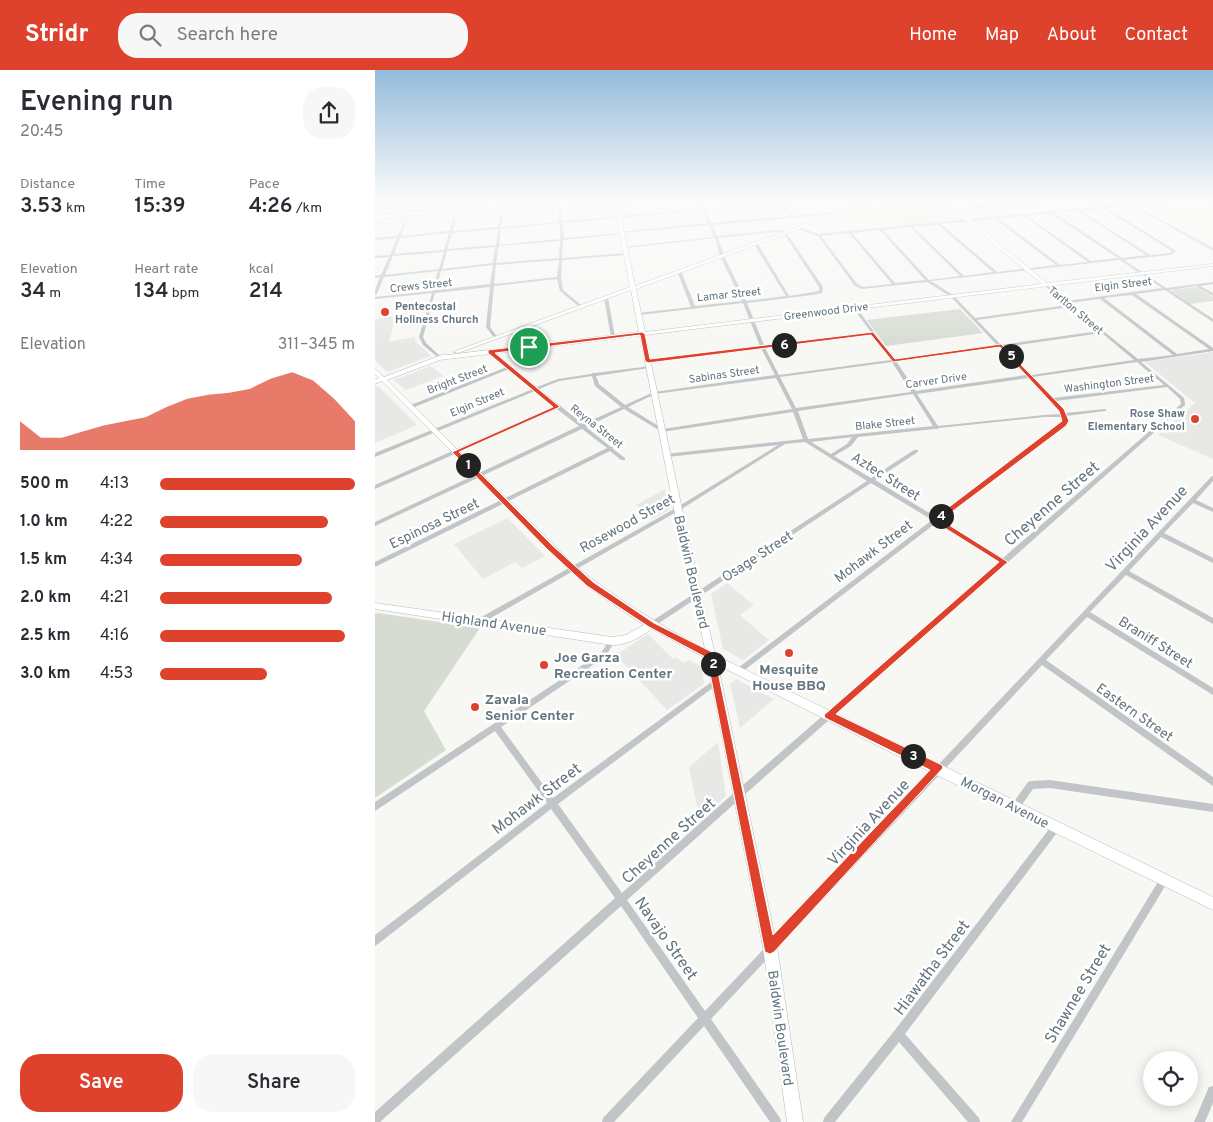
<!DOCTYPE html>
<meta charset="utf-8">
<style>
:root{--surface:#fff;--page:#f7f7f7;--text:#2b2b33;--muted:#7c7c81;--accent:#df422c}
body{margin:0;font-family:Overpass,sans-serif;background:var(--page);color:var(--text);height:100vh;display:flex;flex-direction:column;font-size:19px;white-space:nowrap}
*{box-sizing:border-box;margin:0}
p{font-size:16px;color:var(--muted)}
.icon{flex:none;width:28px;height:28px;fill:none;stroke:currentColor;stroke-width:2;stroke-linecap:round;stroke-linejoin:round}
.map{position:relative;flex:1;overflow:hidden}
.side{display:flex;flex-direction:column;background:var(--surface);width:375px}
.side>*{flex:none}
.controls{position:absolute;left:768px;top:981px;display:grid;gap:10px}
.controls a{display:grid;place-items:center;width:55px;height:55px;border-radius:50%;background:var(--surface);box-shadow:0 2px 12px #0003;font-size:25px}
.pin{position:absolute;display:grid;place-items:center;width:42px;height:42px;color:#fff;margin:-21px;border:2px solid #fff;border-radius:50%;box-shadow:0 1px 5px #0007}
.km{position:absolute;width:25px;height:25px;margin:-12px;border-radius:50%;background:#222;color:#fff;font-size:14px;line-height:25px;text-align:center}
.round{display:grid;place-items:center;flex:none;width:52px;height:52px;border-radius:20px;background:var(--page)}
.head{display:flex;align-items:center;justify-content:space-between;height:85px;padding:0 20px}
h1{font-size:28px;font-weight:600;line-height:38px}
.figures{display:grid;grid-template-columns:repeat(3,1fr);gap:8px;height:85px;padding:5px 20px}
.figures div{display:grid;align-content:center}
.figures b{font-size:21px;font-weight:600}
.figures small{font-size:14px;font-weight:400}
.figures p{font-size:14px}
.chart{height:140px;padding:10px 20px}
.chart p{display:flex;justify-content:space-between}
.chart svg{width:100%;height:90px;margin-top:5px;fill:var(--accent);opacity:.7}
.cta{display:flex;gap:10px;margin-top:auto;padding:10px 20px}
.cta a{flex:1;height:58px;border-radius:20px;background:var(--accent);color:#fff;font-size:20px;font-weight:600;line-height:58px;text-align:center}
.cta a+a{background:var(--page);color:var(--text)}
ul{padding:0 20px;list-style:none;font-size:16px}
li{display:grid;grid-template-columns:80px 60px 1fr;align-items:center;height:38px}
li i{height:12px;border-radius:6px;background:var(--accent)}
header{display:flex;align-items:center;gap:30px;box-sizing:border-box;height:70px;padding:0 25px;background:var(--accent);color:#fff}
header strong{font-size:24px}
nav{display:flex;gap:28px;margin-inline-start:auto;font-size:18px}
.search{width:350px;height:45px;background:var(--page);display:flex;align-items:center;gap:12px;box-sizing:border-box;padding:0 18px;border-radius:20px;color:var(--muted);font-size:19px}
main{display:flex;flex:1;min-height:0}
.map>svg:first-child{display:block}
</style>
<header>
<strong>Stridr</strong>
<div class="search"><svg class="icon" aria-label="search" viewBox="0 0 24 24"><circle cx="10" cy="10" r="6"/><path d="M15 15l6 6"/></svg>Search here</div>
<nav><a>Home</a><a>Map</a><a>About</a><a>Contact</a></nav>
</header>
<main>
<section class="side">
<div class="head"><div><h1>Evening run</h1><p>20:45</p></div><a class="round"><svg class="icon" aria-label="share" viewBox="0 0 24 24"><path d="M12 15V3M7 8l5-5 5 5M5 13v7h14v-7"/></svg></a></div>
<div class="figures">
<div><p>Distance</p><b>3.53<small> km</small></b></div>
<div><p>Time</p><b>15:39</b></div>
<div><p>Pace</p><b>4:26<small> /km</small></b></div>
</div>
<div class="figures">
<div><p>Elevation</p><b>34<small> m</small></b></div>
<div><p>Heart rate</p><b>134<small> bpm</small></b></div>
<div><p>kcal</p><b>214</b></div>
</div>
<div class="chart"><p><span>Elevation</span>311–345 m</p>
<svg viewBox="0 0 160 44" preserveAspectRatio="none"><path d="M0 44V30L10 38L20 38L30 35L40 32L50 30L60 28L70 23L80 19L90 17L100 16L110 14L120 9L130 6L140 10L150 19L160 30V44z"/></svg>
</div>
<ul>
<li><b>500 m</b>4:13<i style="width:100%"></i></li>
<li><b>1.0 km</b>4:22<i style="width:86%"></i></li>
<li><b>1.5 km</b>4:34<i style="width:73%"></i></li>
<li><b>2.0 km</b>4:21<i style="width:88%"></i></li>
<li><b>2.5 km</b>4:16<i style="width:95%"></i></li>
<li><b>3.0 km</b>4:53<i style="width:55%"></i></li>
</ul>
<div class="cta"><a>Save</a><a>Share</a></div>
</section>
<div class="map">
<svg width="838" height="1052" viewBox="0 0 838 1052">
<rect width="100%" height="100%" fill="#f7f7f4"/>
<!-- built -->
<g fill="#e8e8e7">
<polygon points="514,129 563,129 586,149 530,156 506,132"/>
<polygon points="21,246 14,272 40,267 40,271 56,286 12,302 0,290 0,249"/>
<polygon points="838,282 838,389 783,365 820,333 770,292"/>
<polygon points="56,296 68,306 31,320 19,310"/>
<polygon points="3,316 42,355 0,373 0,317"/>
<polygon points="290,419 294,440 278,449 261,435"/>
<polygon points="133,448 170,486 147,498 140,492 108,509 79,474"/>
<polygon points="352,513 379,535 365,545 394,570 368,590 348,579 336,524"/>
<polygon points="273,564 298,589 301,587 308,593 314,590 327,597 329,614 292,640 241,585"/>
<polygon points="361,609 399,629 365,658 355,614"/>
<polygon points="343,672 351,726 325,750 314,697"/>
</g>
<!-- green -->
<g fill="#d7dcd3">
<polygon points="822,217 838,227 838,231 815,234 795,220"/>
<polygon points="585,239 608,263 511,276 492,250"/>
<polygon points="3,543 105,558 49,641 71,680 0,728 0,544"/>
</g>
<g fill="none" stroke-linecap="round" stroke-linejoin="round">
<!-- secondary casing -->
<g stroke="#b3b9bd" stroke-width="1">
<g id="secondary">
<polygon points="95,129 115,129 0,140 0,138"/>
<path d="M238 129H242V131L280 129 243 133 260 216 499 129H506L261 219 270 262 667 214 565 129H570L672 213 838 194V196L270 265 307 439 340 585 838 827V840L523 686 343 595 402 877 428 1052H412L388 877 332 589 277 559C264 568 252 575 237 575L0 539V533L237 567 251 565 269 555 219 521 194 500 7 311 0 314V310L4 308 0 304V299L9 307 69 284 72 285 264 262 256 220 83 283 78 282 255 217 239 134 0 154V152L238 131ZM265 266 299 439 330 579C284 555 241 528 200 496L12 310 65 290Z"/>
</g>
</g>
<!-- highway casing -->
<g stroke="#b4b8bb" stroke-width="1">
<g id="highway">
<polygon points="192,129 217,129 0,149 0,145"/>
<polygon points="271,129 277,129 273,132"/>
</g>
</g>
<!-- street -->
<g fill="#c1c5c8" fill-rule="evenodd">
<polygon points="9,129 13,129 0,136 0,134"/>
<path d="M323 129H326L330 139 405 132 404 129H406L408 132 432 129H447L409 133 418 146 468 141 467 143 337 155 342 166 402 160 411 162 448 217 447 223 437 225 372 233 389 275 496 262 478 238 480 237H481L519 289 622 275 576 227 552 212 487 219 480 216 443 166 423 159V157L444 164 676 141 727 137 728 136 754 134 745 129H749L758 134 807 129H821L760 136 838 178V180H837L757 136 732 138 801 181 796 185 749 190 791 218 838 212V214L825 216 838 223V226L821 216 794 220 838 249V252L790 220 761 224 838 278V281L766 292 809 328 810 334V335L633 492 632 494H630L367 727 252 830 330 941 815 429 836 407 838 406V411L821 430 838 438V442L818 433 789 463 838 488V493L786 467 754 501 838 548V554L751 505 715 542 838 618V625L712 547 671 590 838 707V716L667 595 336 949 405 1048 406 1052H395L329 956 239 1052H227L228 1048 323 948 246 836 5 1052H0V1042L240 828 176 739 3 874 0 876V865L172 733 120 661 0 741V732L226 583 235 569 237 568 239 569 240 571 230 587 126 657 178 728 339 610 341 609 343 610 344 612 343 614 183 734 247 823 361 721 625 492 561 453 367 602 365 603 363 602 362 600 363 598 557 450 496 413 278 557H274L273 555 274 553 492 411 430 372 410 374 305 440 107 553H103L102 551 103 549 301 438 403 375 292 387 289 385 290 384 428 369 418 342 287 362 249 339 211 357 236 377H238V379L250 388V390H246L235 381 0 497V492L232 378 207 359 0 456V452L204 356 182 339 0 419V415L180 336 160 321 0 387V383L158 319 134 299 37 338H33V336L132 297 114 283V281H116L162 317 183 309 216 304 218 303H220L276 296V298H274L221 306 224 314 250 335 279 322 400 305 386 278 273 292 271 291 273 290 385 276 368 233 264 245 262 244 264 243 316 237 302 201 304 200 306 201 320 236 367 231 345 186 340 168 250 178 248 177 339 167 334 155 246 163 244 162 333 153 328 140 188 153 189 168 247 163 249 164 188 170 187 188 251 183 253 184 251 185 187 190 186 208 188 220 207 236 208 237 206 238 185 221 182 209 119 216 115 257 123 268 122 269H120L111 257 115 217 60 223 48 267 51 273 66 287V289H65L48 275 44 267 57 223 0 229V227L57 221 63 201 9 207 2 224 0 225V220L5 207 0 208V206L6 205 14 187 0 188V186L15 185 22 168 0 170V168L23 166 30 151 31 150 32 151 26 166 74 161 79 147 80 146 81 147 78 161 123 157 126 142 127 141 128 142 126 157 184 152V137L185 136 186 137 187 151 327 139ZM406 133 415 146 336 153 331 140ZM729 139 797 181 795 183 775 185 706 141ZM703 141 771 185 747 188 680 143ZM676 144 743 188 716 191 652 146ZM649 146 713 192 685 195 624 149ZM620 149 681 195 622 202 566 154ZM185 153V169L124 175 126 159ZM563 155 618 202 589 206 538 157ZM535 157 585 206 554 210 508 160ZM123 159 121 175 72 179 77 163ZM505 160 550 210 520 213 477 163ZM402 162 409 164 444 217V221L414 226 383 174 381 173 379 174 411 226 371 231 349 186 343 168ZM74 163 69 180 19 184 25 168ZM474 163 517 214 488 217 482 214 446 166ZM185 171 184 188 121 193 124 176ZM120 177 118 193 67 199 72 181ZM69 182 64 199 10 205 18 186ZM184 190 182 207 119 214 121 195ZM745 190 787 218 692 231 671 214H670V216L689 231V233L693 235 600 248 578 225 556 211ZM118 195 115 214 61 220 66 201ZM757 225 834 279 802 284 729 228ZM725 229 798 285 763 289 694 233ZM695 237 724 261 626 275 602 250ZM727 263 759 290 656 305 628 277ZM497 264 516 290 404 305 390 278ZM624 277 651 305 541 321 521 291ZM517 292 536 322 421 338 405 307ZM762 292 789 315 678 328 658 307ZM217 306 220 316 246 337 208 354 164 319 184 311ZM401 308 417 339 288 359 253 337 280 324ZM653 308 685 340 686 344 669 345 563 356 542 324ZM792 317 805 329 806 334 628 488 565 450 692 352V351L691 346 730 341 732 340 730 339 690 343 689 339 681 331ZM538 324 558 356 433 369 423 341ZM669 347H686L688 351 561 447 500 410 543 382V380H539L496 408 459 386 476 376 483 367 560 359H562L564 358ZM477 367 472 374 456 384 436 372Z"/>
<polygon points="599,129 608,136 675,129 688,129 580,141 579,140 605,137 596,129"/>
<polygon points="231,227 233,228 240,267 238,268 236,267 229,228"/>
<polygon points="675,710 838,734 838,742 675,718 658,719 644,739 641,740 638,739 637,736 638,733 653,712 656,711"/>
<polygon points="681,753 684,754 685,757 684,760 530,964 604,1048 605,1052 593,1052 524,972 460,1052 448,1052 449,1048 520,960 678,754"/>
<polygon points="789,806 792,807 793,810 792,813 647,1052 636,1052 786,807"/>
<polygon points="838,1016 838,1033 830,1052 819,1052 834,1017"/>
</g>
<!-- secondary -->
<use href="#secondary" fill="#fff" fill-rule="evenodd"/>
<!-- highway -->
<use href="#highway" fill="#fff" fill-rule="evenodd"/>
</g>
<!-- sky -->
<linearGradient id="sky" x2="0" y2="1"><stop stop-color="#94bbdb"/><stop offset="0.47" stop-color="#fbfbfa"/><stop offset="1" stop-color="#fbfbfa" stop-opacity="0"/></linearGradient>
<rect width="838" height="277" fill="url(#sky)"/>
<!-- route -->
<path fill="#df422c" stroke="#fff" fill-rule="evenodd" d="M267 262 270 264 275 289 498 262 520 289 626 274 689 339 694 351 691 356 566 450 633 492 461 644 567 695 568 698 399 882 395 884 390 882 389 878 332 588 274 557 212 516 172 479 77 382 178 337 113 283V280ZM265 265 270 291 273 293 496 265 518 292 625 277 684 341 687 351 557 450 624 492 449 645 450 648 555 700 398 865 339 583 279 553 218 512 178 476 84 382 185 337 120 283Z"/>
<!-- markers -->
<g fill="#df422c" stroke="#fff" stroke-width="2">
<circle cx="10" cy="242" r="5"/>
<circle cx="820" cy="349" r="5"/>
<circle cx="414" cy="583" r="5"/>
<circle cx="169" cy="595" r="5"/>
<circle cx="100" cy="637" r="5"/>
</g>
<g text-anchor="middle" stroke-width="5" stroke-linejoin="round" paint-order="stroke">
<!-- far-street labels -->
<g font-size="11" fill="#63757e" stroke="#fff">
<text transform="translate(748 214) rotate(-7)" y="4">Elgin Street</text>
<text transform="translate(46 215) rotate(-6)" y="4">Crews Street</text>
<text transform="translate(354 224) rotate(-6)" y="4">Lamar Street</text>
<text transform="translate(701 240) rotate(40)" y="4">Tarlton Street</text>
<text transform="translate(451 241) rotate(-7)" y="4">Greenwood Drive</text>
<text transform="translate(349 304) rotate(-8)" y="4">Sabinas Street</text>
<text transform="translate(82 309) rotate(-21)" y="4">Bright Street</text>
<text transform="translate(561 310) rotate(-8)" y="4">Carver Drive</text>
<text transform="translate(734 313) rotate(-7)" y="4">Washington Street</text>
<text transform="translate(102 332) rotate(-23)" y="4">Elgin Street</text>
<text transform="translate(510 353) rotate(-6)" y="4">Blake Street</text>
<text transform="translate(222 356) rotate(38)" y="4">Reyna Street</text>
</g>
<!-- far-poi labels -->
<g font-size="11" font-weight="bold" fill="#63757e" stroke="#fff" text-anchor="start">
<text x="20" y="240">Pentecostal<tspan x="20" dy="13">Holiness Church</tspan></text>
<text x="810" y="347" text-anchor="end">Rose Shaw<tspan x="810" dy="13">Elementary School</tspan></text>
</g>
<!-- street labels -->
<g font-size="14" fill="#63757e" stroke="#fff">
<text transform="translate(511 406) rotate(32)" y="5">Aztec Street</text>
<text transform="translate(59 453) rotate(-26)" y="5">Espinosa Street</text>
<text transform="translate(252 453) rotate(-29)" y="5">Rosewood Street</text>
<text transform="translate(498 481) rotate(-37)" y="5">Mohawk Street</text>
<text transform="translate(382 486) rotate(-33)" y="5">Osage Street</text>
<text transform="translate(317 502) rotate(77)" y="5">Baldwin Boulevard</text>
<text transform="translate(119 553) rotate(8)" y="5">Highland Avenue</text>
<text transform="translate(781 572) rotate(32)" y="5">Braniff Street</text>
<text transform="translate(760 642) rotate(35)" y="5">Eastern Street</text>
<text transform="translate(630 732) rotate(27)" y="5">Morgan Avenue</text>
<text transform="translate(406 958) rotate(82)" y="5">Baldwin Boulevard</text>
</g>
<!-- poi labels -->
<g font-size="14" font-weight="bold" fill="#63757e" stroke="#fff" text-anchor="start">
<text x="179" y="592">Joe Garza<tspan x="179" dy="16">Recreation Center</tspan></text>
<text x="414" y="604" text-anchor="middle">Mesquite<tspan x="414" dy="16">House BBQ</tspan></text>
<text x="110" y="634">Zavala<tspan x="110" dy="16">Senior Center</tspan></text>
</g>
<!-- near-street labels -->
<g font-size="16" fill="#63757e" stroke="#fff">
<text transform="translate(676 433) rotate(-41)" y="6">Cheyenne Street</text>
<text transform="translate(771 458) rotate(-47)" y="6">Virginia Avenue</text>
<text transform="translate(161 728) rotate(-37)" y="6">Mohawk Street</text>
<text transform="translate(493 752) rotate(-47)" y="6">Virginia Avenue</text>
<text transform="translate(293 770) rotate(-42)" y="6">Cheyenne Street</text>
<text transform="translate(292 868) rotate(55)" y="6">Navajo Street</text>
<text transform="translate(556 897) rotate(-53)" y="6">Hiawatha Street</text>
<text transform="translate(702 923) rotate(-59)" y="6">Shawnee Street</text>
</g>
</g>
</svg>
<div class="controls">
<a><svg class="icon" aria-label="locate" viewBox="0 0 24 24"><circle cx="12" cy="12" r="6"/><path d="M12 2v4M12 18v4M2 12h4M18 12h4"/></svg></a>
</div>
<div class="pin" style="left:154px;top:277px;background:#1e9e55"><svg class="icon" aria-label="arrive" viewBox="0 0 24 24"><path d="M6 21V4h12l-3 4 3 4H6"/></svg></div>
<b class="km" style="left:93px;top:395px">1</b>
<b class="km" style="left:338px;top:594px">2</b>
<b class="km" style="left:538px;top:686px">3</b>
<b class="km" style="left:566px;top:446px">4</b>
<b class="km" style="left:636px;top:286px">5</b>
<b class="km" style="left:409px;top:275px">6</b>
</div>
</main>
